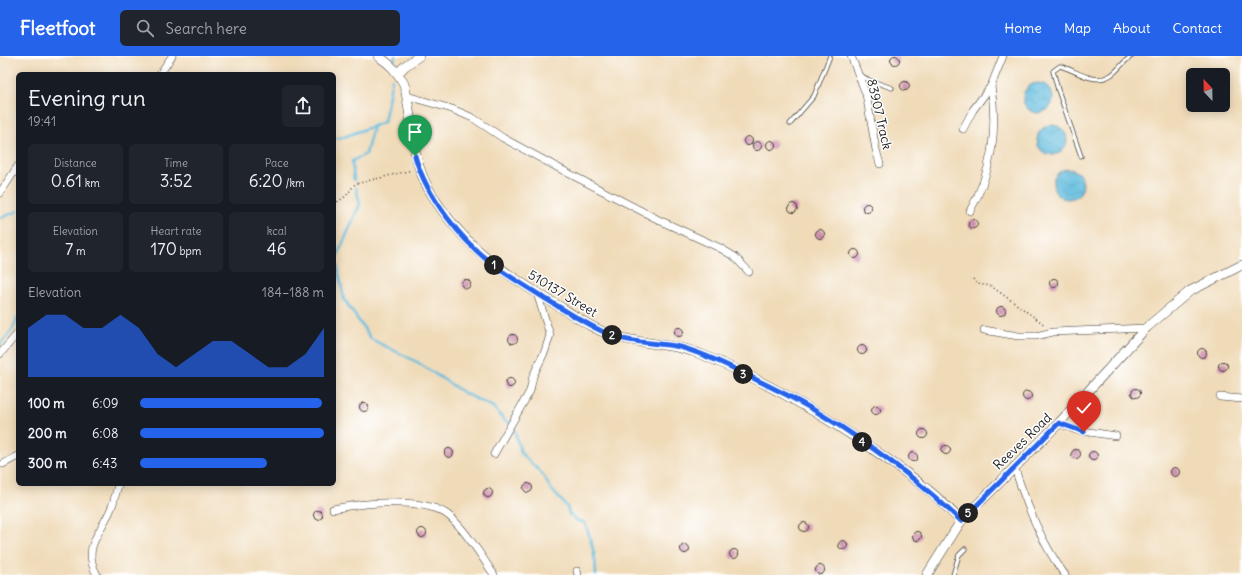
<!DOCTYPE html>
<meta charset="utf-8">
<style>
:root{--surface:#171b24;--page:#20242c;--text:#f1f3f6;--muted:#9ea1a6;--accent:#2563eb}
body{margin:0;font-family:Delius,sans-serif;background:var(--page);color:var(--text);height:100vh;display:flex;flex-direction:column;font-size:15px;white-space:nowrap}
*{box-sizing:border-box;margin:0}
p{font-size:13px;color:var(--muted)}
.icon{flex:none;width:22px;height:22px;fill:none;stroke:currentColor;stroke-width:2;stroke-linecap:round;stroke-linejoin:round}
.map{position:relative;flex:1;overflow:hidden}
.details{position:absolute;left:16px;top:16px;width:320px;height:414px;display:flex;flex-direction:column;background:var(--surface);border-radius:6px;box-shadow:0 2px 10px #0003}
.details>*{flex:none}
.needle{width:26px;rotate:338deg}
.controls{position:absolute;left:1186px;top:12px;display:grid;gap:8px}
.controls a{display:grid;place-items:center;width:44px;height:44px;border-radius:6px;background:var(--surface);box-shadow:0 2px 10px #0003;font-size:20px}
.pin{position:absolute;display:grid;place-items:center;width:34px;height:34px;color:#fff;margin:-41px -17px;border-radius:50% 50% 50% 0;rotate:-45deg;box-shadow:0 0 4px #0007}
.pin .icon{rotate:45deg}
.km{position:absolute;width:20px;height:20px;margin:-10px;border-radius:50%;background:#222;color:#fff;font-size:11px;line-height:20px;text-align:center}
.round{display:grid;place-items:center;flex:none;width:42px;height:42px;border-radius:6px;background:var(--page)}
.overview{display:flex;align-items:center;justify-content:space-between;height:68px;padding:0 12px}
h1{font-size:22px;font-weight:600;line-height:30px}
.stats{display:grid;grid-template-columns:repeat(3,1fr);gap:6px;height:68px;padding:4px 12px}
.stats div{display:grid;align-content:center;border-radius:6px;background:var(--page);text-align:center}
.stats b{font-size:17px;font-weight:600}
.stats small{font-size:11px;font-weight:400}
.stats p{font-size:11px}
.chart{height:112px;padding:8px 12px}
.chart p{display:flex;justify-content:space-between}
.chart svg{width:100%;height:72px;margin-top:4px;fill:var(--accent);opacity:.7}
ul{padding:0 12px;list-style:none;font-size:13px}
li{display:grid;grid-template-columns:64px 48px 1fr;align-items:center;height:30px}
li i{height:10px;border-radius:5px;background:var(--accent)}
header{display:flex;align-items:center;gap:24px;box-sizing:border-box;height:56px;padding:0 20px;background:var(--accent);color:#fff}
header strong{font-size:19px}
nav{display:flex;gap:22px;margin-inline-start:auto;font-size:14px}
.search{width:280px;height:36px;background:var(--page);display:flex;align-items:center;gap:10px;box-sizing:border-box;padding:0 14px;border-radius:6px;color:var(--muted);font-size:15px}
.map>svg:first-child{display:block}
</style>
<header>
<strong>Fleetfoot</strong>
<div class="search"><svg class="icon" aria-label="search" viewBox="0 0 24 24"><circle cx="10" cy="10" r="6"/><path d="M15 15l6 6"/></svg>Search here</div>
<nav><a>Home</a><a>Map</a><a>About</a><a>Contact</a></nav>
</header>
<div class="map">
<svg width="1242" height="519" viewBox="0 0 1242 519">
<defs>
<pattern id="water-waves" width="16" height="10" patternUnits="userSpaceOnUse"><rect width="16" height="10" fill="#60bcde"/><path d="M0 5q4-4 8 0t8 0" fill="none" stroke="#53a1be"/></pattern>
<pattern id="building-cross-hatch" width="8" height="8" patternUnits="userSpaceOnUse"><rect width="8" height="8" fill="#d995b7"/><path d="M0 0l8 8M0 8l8-8" fill="none" stroke="#af7994"/></pattern>
</defs>
<rect width="100%" height="100%" fill="#fff"/>
<filter id="ink" filterUnits="userSpaceOnUse"><feTurbulence type="fractalNoise" baseFrequency=".025" numOctaves="2"/><feDisplacementMap in="SourceGraphic" scale="8" xChannelSelector="R" yChannelSelector="G"/><feConvolveMatrix kernelMatrix="1 2 1 2 8 2 1 2 1" color-interpolation-filters="sRGB"/></filter>
<filter id="wash" filterUnits="userSpaceOnUse"><feTurbulence type="fractalNoise" baseFrequency=".012" numOctaves="4" result="noise"/><feDisplacementMap in="SourceGraphic" scale="16" xChannelSelector="R" yChannelSelector="G"/><feGaussianBlur stdDeviation="0.9" result="paint"/><feColorMatrix in="noise" values="0 0 0 0 0 0 0 0 0 0 0 0 0 0 0 0 0 1.4 0 .05"/><feComposite in="paint" operator="in"/></filter>
<g filter="url(#wash)">
<rect width="100%" height="100%" fill="#f0dbb9"/>
<!-- water -->
<g fill="url(#water-waves)" stroke="#3e6c7d">
<circle cx="1038" cy="42" r="15"/>
<circle cx="1052" cy="84" r="15"/>
<circle cx="1068" cy="128" r="15"/>
</g>
<g fill="none" stroke-linecap="round" stroke-linejoin="round">
<!-- stream -->
<g stroke="#60bcde" stroke-width="2.5">
<polyline points="394,5 395,0"/>
<polyline points="334,82 341,82 384,66 392,23"/>
<polyline points="354,124 352,105 366,98 373,70"/>
<path d="M356 132 360 148 336 203 344 243 371 283 417 306 464 337 493 351 505 365 512 367 521 397 543 419 551 433 567 451 569 458 576 464 585 467C592 485 596 500 596 519"/>
<polyline points="0,162 18,155"/>
<polyline points="0,289 12,274 18,261"/>
</g>
</g>
<g id="blocks">
<!-- building -->
<g fill="url(#building-cross-hatch)">
<circle cx="895" cy="4" r="4.5"/>
<circle cx="905" cy="30" r="4.5"/>
<circle cx="748" cy="85" r="4.5"/>
<circle cx="771" cy="89" r="4.5"/>
<circle cx="757" cy="90" r="4.5"/>
<circle cx="867" cy="152" r="4.5"/>
<circle cx="793" cy="152" r="4.5"/>
<circle cx="973" cy="168" r="4.5"/>
<circle cx="820" cy="178" r="4.5"/>
<circle cx="855" cy="198" r="4.5"/>
<circle cx="1054" cy="227" r="4.5"/>
<circle cx="466" cy="228" r="4.5"/>
<circle cx="1001" cy="255" r="4.5"/>
<circle cx="679" cy="276" r="4.5"/>
<circle cx="513" cy="283" r="4.5"/>
<circle cx="862" cy="294" r="4.5"/>
<circle cx="1202" cy="297" r="4.5"/>
<circle cx="1223" cy="310" r="4.5"/>
<circle cx="510" cy="327" r="4.5"/>
<circle cx="1136" cy="337" r="4.5"/>
<circle cx="1027" cy="340" r="4.5"/>
<circle cx="364" cy="351" r="4.5"/>
<circle cx="876" cy="354" r="4.5"/>
<circle cx="923" cy="378" r="4.5"/>
<circle cx="946" cy="394" r="4.5"/>
<circle cx="449" cy="397" r="4.5"/>
<circle cx="1076" cy="398" r="4.5"/>
<circle cx="1093" cy="400" r="4.5"/>
<circle cx="913" cy="401" r="4.5"/>
<circle cx="1175" cy="416" r="4.5"/>
<circle cx="528" cy="432" r="4.5"/>
<circle cx="488" cy="437" r="4.5"/>
<circle cx="318" cy="459" r="4.5"/>
<circle cx="804" cy="471" r="4.5"/>
<circle cx="422" cy="477" r="4.5"/>
<circle cx="917" cy="480" r="4.5"/>
<circle cx="843" cy="489" r="4.5"/>
<circle cx="685" cy="493" r="4.5"/>
<circle cx="734" cy="498" r="4.5"/>
<circle cx="820" cy="514" r="4.5"/>
</g>
</g>
</g>
<g filter="url(#ink)">
<use href="#blocks" fill-opacity="0" stroke="#3c3934" stroke-width="1"/>
<g fill="none" stroke-linecap="round" stroke-linejoin="round">
<!-- service casing -->
<g stroke="#3c3934" stroke-width="5">
<g id="service">
<polyline points="860,19 869,24 892,32"/>
<polyline points="790,68 814,40 830,0"/>
<path d="M1081 100 1058 34 1053 15 1060 10C1076 14 1094 30 1111 19 1119 14 1123 5 1132 0"/>
<polyline points="953,519 959,499 965,493"/>
</g>
</g>
<!-- minor casing -->
<g stroke="#3c3934" stroke-width="8">
<g id="minor">
<polyline points="851,0 866,38 876,94 880,108"/>
<polyline points="160,18 172,0"/>
<polyline points="407,40 452,53 473,62 503,82 566,116 661,165 720,192 735,201 749,216"/>
<polyline points="963,73 973,54 991,30 1003,0"/>
<polyline points="0,137 18,110"/>
<path d="M970 155C992 116 998 74 991 30"/>
<polyline points="984,274 1018,280 1036,280 1053,276 1146,272"/>
<polyline points="0,298 18,277"/>
<polyline points="1220,341 1242,343"/>
<polyline points="1059,367 1076,374 1116,380"/>
<polyline points="494,398 530,335 533,320 545,295 550,279 537,237"/>
<polyline points="3,408 18,400"/>
<path d="M1014 410C1026 447 1041 487 1065 519"/>
<path d="M333 453C361 447 419 441 445 457 461 467 483 502 494 519"/>
<polyline points="577,515 578,519"/>
<path d="M97 519C82 492 99 479 110 455 114 447 116 437 118 428"/>
</g>
</g>
<!-- tertiary casing -->
<g stroke="#3c3934" stroke-width="10">
<g id="tertiary">
<path d="M378 0C390 8 397 15 404 28 414 66 409 101 431 137 463 191 509 221 562 252 578 262 596 275 615 280 644 289 674 287 703 299 759 322 811 352 861 385 884 401 907 416 928 434 940 443 950 454 961 465"/>
<polyline points="398,17 405,10 419,0"/>
<polyline points="927,519 961,465 1059,367 1146,272 1190,235 1242,209"/>
</g>
</g>
<!-- path -->
<g stroke="#3c3934" stroke-width="1.5" stroke-dasharray="1 3" stroke-linecap="butt">
<polyline points="334,148 346,140 355,128 412,114"/>
<polyline points="973,223 977,228 991,230 1045,269"/>
</g>
<!-- service -->
<use href="#service" stroke="#fff" stroke-width="3.5"/>
<!-- minor -->
<use href="#minor" stroke="#fff" stroke-width="7"/>
<!-- tertiary -->
<use href="#tertiary" stroke="#fff" stroke-width="9"/>
</g>
</g>
<g fill="none" stroke-linecap="round" stroke-linejoin="round" filter="url(#ink)">
<!-- route casing -->
<g stroke="#fff" stroke-width="8">
<path id="route" d="M415 100C426 140 462 186 496 211 516 225 538 238 559 251 576 261 594 273 613 280 634 288 658 286 680 291 708 299 735 313 761 326 831 359 905 411 961 465L1059 367 1084 376"/>
</g>
<!-- route -->
<use href="#route" stroke="#2563eb" stroke-width="5"/>
</g>
<g text-anchor="middle" stroke-width="3" stroke-linejoin="round" paint-order="stroke">
<!-- street labels -->
<g font-size="13" fill="#1c1c1c" stroke="#fff">
<text transform="translate(880 58) rotate(77)" y="5">83907 Track</text>
<text transform="translate(563 237) rotate(31)" y="5">510137 Street</text>
<text transform="translate(1022 385) rotate(-44)" y="5">Reeves Road</text>
</g>
</g>
</svg>
<div class="controls">
<a><svg class="needle" viewBox="-14 -14 28 28"><path d="M0-13l5 13h-10z" fill="#e53935"/><path d="M0 13l5-13h-10z" fill="#9ea1a6"/></svg></a>
</div>
<div class="pin" style="left:415px;top:100px;background:#1e9e55"><svg class="icon" aria-label="arrive" viewBox="0 0 24 24"><path d="M6 21V4h12l-3 4 3 4H6"/></svg></div>
<div class="pin" style="left:1084px;top:376px;background:#d93025"><svg class="icon" aria-label="check" viewBox="0 0 24 24"><path d="M5 12l5 5 9-10"/></svg></div>
<b class="km" style="left:494px;top:209px">1</b>
<b class="km" style="left:612px;top:279px">2</b>
<b class="km" style="left:743px;top:318px">3</b>
<b class="km" style="left:862px;top:386px">4</b>
<b class="km" style="left:968px;top:457px">5</b>
<section class="details">
<div class="overview"><div><h1>Evening run</h1><p>19:41</p></div><a class="round"><svg class="icon" aria-label="share" viewBox="0 0 24 24"><path d="M12 15V3M7 8l5-5 5 5M5 13v7h14v-7"/></svg></a></div>
<div class="stats">
<div><p>Distance</p><b>0.61<small> km</small></b></div>
<div><p>Time</p><b>3:52</b></div>
<div><p>Pace</p><b>6:20<small> /km</small></b></div>
</div>
<div class="stats">
<div><p>Elevation</p><b>7<small> m</small></b></div>
<div><p>Heart rate</p><b>170<small> bpm</small></b></div>
<div><p>kcal</p><b>46</b></div>
</div>
<div class="chart"><p><span>Elevation</span>184–188 m</p>
<svg viewBox="0 0 160 44" preserveAspectRatio="none"><path d="M0 44V14L10 6L20 6L30 14L40 14L50 6L60 14L70 30L80 38L90 30L100 22L110 22L120 30L130 38L140 38L150 30L160 14V44z"/></svg>
</div>
<ul>
<li><b>100 m</b>6:09<i style="width:99%"></i></li>
<li><b>200 m</b>6:08<i style="width:100%"></i></li>
<li><b>300 m</b>6:43<i style="width:69%"></i></li>
</ul>
</section>
</div>
